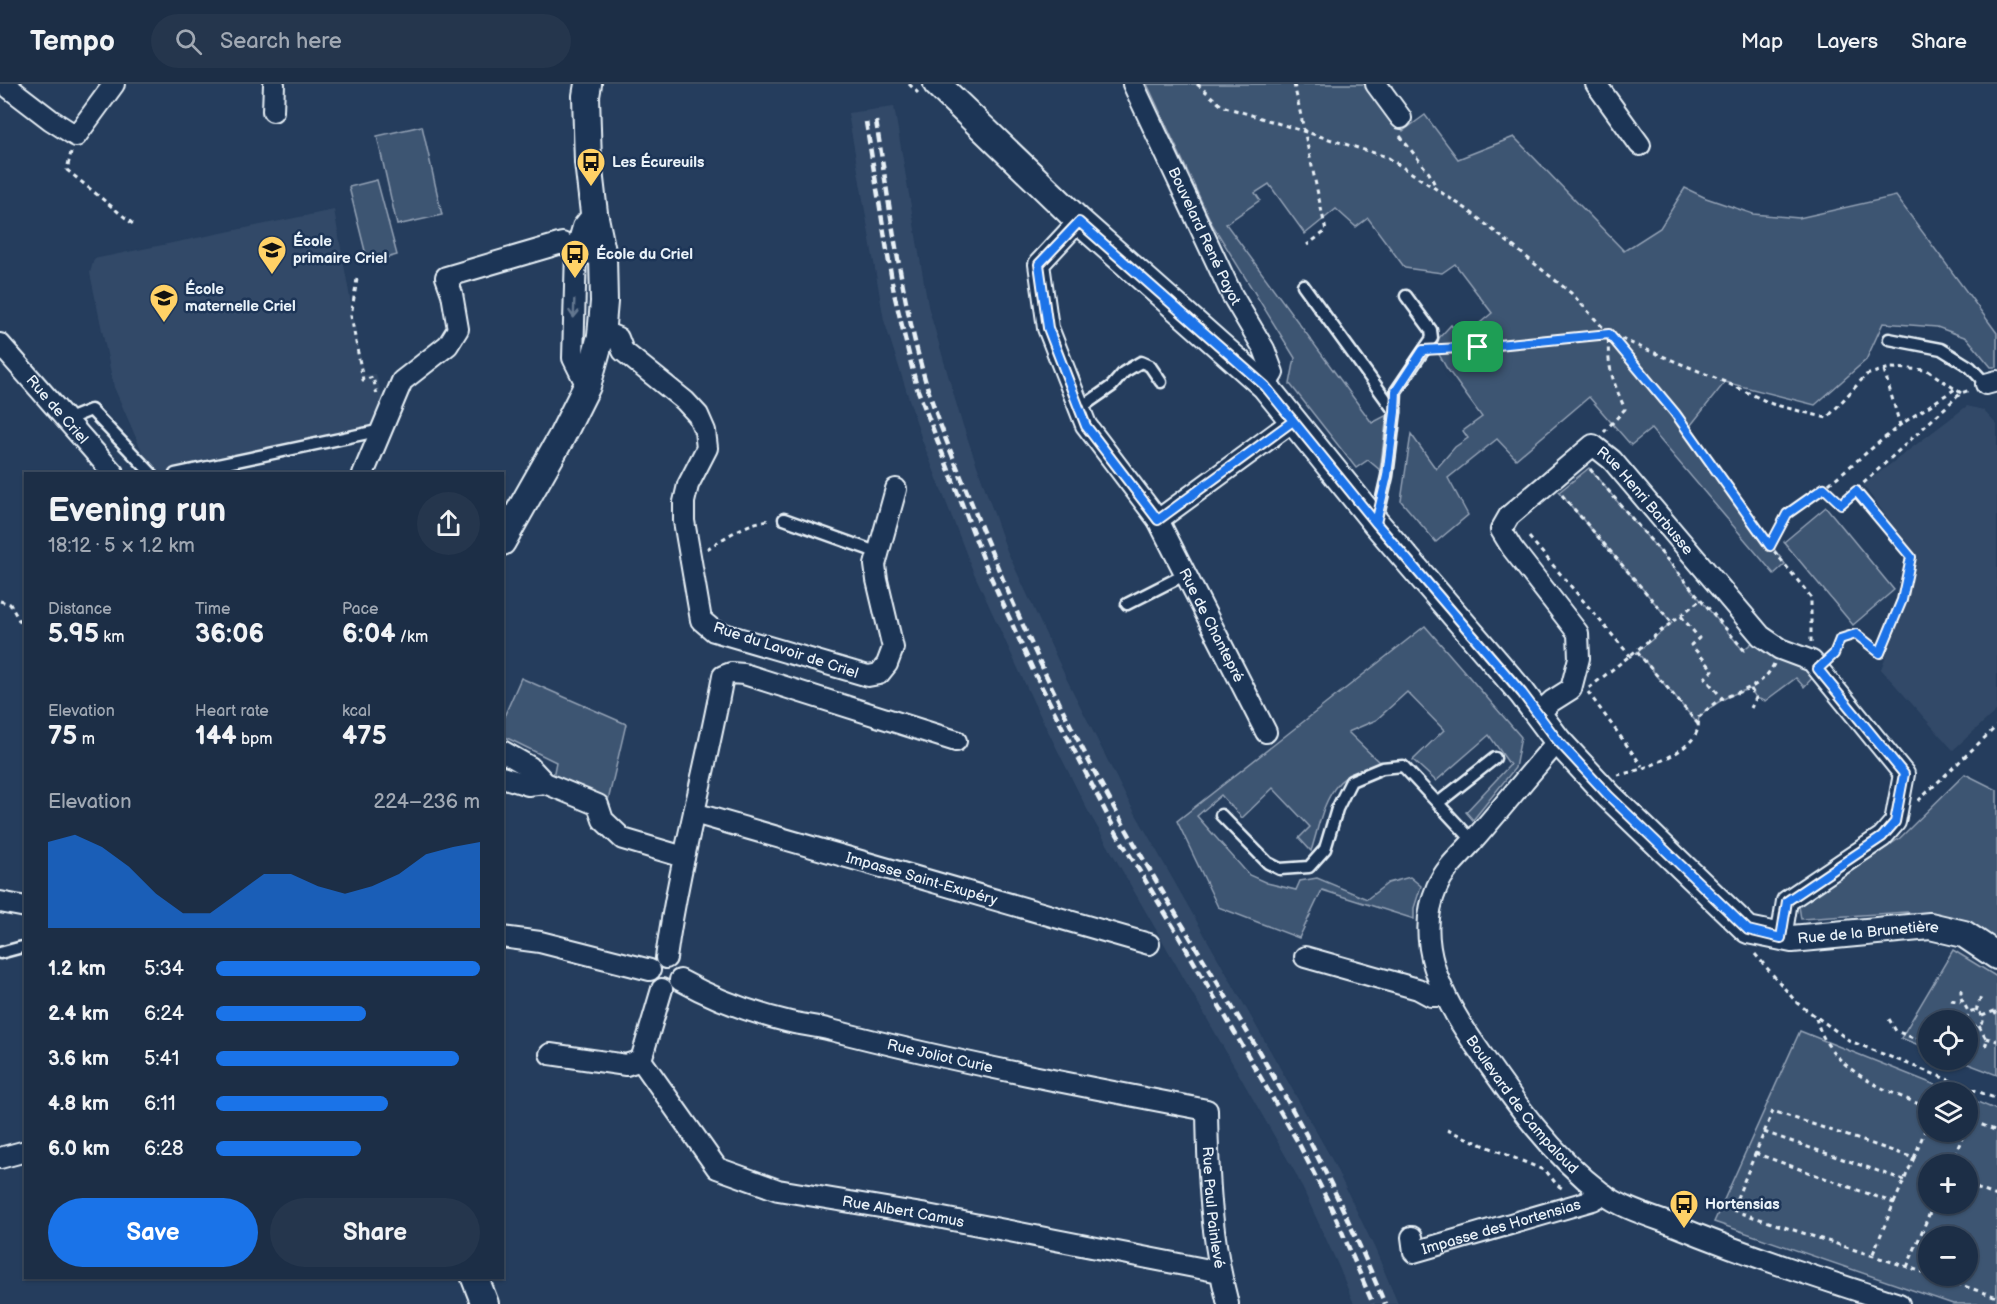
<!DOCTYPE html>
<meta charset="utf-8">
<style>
:root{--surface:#1c2e46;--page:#25364d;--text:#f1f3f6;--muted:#a0a8b3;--line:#3a4a5f;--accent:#1a73e8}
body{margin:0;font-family:"Balsamiq Sans",sans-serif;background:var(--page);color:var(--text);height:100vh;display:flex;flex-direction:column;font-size:22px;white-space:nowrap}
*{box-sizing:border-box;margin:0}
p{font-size:20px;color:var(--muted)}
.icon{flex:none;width:33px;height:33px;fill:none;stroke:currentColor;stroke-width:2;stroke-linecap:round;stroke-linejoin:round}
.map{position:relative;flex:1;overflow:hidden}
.drawer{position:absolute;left:24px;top:388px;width:480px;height:807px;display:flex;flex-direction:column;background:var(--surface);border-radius:0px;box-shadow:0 2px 4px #0004,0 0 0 2px var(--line)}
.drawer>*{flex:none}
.controls{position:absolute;left:1918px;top:926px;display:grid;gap:12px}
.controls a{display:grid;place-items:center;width:60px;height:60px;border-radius:50%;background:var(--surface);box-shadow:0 2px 4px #0004,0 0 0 2px var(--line);font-size:30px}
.pin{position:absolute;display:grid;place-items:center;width:51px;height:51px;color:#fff;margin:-26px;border-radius:12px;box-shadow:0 3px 9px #0006}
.round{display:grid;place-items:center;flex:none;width:63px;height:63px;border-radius:32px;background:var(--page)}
.overview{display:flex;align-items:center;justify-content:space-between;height:102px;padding:0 24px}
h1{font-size:33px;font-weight:600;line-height:45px}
.figures{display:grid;grid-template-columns:repeat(3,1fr);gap:9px;height:102px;padding:6px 24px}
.figures div{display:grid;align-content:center}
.figures b{font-size:26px;font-weight:600}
.figures small{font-size:16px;font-weight:400}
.figures p{font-size:16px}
.chart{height:168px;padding:12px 24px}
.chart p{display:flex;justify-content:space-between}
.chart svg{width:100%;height:108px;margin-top:6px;fill:var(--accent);opacity:.7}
.primary-button{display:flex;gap:12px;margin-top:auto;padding:12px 24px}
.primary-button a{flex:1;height:69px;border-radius:36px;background:var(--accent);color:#fff;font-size:24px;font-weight:600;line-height:69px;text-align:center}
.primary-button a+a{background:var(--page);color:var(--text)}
ul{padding:0 24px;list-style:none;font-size:20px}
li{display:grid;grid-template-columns:96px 72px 1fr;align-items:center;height:45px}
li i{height:15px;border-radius:8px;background:var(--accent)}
header{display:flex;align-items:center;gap:36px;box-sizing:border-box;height:84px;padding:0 30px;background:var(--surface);border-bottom:2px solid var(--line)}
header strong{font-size:28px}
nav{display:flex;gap:33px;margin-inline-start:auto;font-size:21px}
.search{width:420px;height:54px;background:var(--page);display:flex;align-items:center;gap:15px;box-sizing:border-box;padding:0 21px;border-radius:33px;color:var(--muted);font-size:22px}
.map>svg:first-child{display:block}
</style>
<header>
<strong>Tempo</strong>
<div class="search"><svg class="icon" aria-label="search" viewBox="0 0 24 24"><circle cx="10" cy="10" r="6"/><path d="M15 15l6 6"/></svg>Search here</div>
<nav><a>Map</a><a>Layers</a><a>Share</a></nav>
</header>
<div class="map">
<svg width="1997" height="1220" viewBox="0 0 1997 1220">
<rect width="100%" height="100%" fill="#253d5d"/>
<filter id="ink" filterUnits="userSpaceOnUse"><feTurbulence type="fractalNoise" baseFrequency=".0167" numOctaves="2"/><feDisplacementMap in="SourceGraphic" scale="12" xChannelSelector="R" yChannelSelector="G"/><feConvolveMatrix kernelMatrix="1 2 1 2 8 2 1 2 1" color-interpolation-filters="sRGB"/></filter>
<g filter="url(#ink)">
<!-- built -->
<g fill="#334a68">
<polygon points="894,23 928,222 961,336 1007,467 1067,596 1125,711 1330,1072 1375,1165 1398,1220 1354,1220 1339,1183 1296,1090 1087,725 1034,619 973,487 922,356 884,236 848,29"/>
<polygon points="334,126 364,291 376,290 384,322 373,347 163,390 144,372 114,303 90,189 94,175"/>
<polygon points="1967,322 1983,326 1997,341 1997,626 1953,666 1881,585 1907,518 1914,470 1863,401"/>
</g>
<!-- green -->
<g fill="#3e5472" stroke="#93a2b5" stroke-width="1.5" fill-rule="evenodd">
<polygon points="1147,0 1390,0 1392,2 1385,20 1403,47 1425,31 1458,75 1514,53 1624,167 1660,144 1685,104 1706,114 1753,130 1799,134 1896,112 1997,249 1997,283 1991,283 1967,254 1937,243 1883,239 1866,276 1815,321 1725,298 1687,346 1785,480 1774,490 1651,345 1631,361 1589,313 1516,375 1497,355 1448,394 1468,431 1436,458 1401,417 1411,350 1436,385 1455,363 1468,354 1463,347 1482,333 1446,283 1436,265 1438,255 1451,241 1466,260 1478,250 1474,244 1492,229 1455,180 1442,189 1405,184 1368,134 1356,143 1336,125 1305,150 1269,100 1255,109 1260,116 1226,140 1372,339 1387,331 1380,386 1368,376 1356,384 1290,300 1295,274 1212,140"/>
<polygon points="422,42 442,131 397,141 377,52"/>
<polygon points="377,96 397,171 368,179 349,103"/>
<path d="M1589 384 1743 566 1761 552 1816 590 1804 603 1796 594 1765 617 1756 614 1751 605C1730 609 1715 619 1699 633L1698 640 1637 568 1672 539 1559 408Z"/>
<polygon points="1826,423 1894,506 1853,541 1784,458"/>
<path d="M1425 542 1521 653 1515 684 1473 736 1466 728 1510 681 1489 651 1436 697 1413 676 1444 646 1407 608 1376 636 1348 648 1381 680C1367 685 1347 689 1338 700 1322 718 1318 746 1311 767L1299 754 1310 743 1273 704 1242 734 1221 711 1197 732 1249 791 1267 799 1296 806 1300 797 1317 794 1367 815 1388 799 1410 793 1421 802 1414 824V835L1322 806 1299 854 1218 823 1177 737Z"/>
<polygon points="521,594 626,640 608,717 553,693 556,678 503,652 503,635"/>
<polygon points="1965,690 1997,706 1997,858 1966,840 1907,828 1801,835 1799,822 1900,754"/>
<polygon points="1953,866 1997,893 1997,991 1955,975 1968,975 1968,936 1929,936 1929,965 1901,954"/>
<path d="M1800 947 1953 1008H1929V1047H1968V1014L1997 1026V1220H1953L1714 1138ZM1929 1080H1968V1119H1929ZM1929 1152H1968V1191H1929Z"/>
</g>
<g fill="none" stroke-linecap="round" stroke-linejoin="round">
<!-- service casing -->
<g stroke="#e8f1f8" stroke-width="15">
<g id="service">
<polyline points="1303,201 1395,328"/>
<polyline points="1889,255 1941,265 1970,283 1986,300"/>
<polyline points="1079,325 1112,302 1124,288 1141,278 1150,282 1161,298"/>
<polyline points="66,336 91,326 152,390"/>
<polyline points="175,390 382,346"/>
<polyline points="784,435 879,469"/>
<polyline points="1377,436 1387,392 1395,328 1396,307 1432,254 1431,246 1406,212"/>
<polyline points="1127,520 1186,490"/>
<polyline points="1438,719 1495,674"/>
<polyline points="1221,731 1268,779 1280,785 1309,783 1325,765 1337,725 1351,697 1382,684 1403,682 1473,757"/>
<polyline points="0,869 26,862"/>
</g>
</g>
<!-- minor casing -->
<g stroke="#e8f1f8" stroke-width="24">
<g id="minor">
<polyline points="4,0 51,36 76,52 114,0"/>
<path id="s1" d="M1133 0 1232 211 1264 265 1273 289 1265 302"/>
<polyline points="1376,0 1401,34"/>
<polyline points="1596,0 1640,61"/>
<polyline points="273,27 274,0"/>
<polyline points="1079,137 1039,180 1048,244 1086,341 1158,436 1293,337"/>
<polyline points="601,252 611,251 618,254 623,267 685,317 698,331 705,347 707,364 688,401 684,418 684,437 701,536 714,547 868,592 879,590 887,580 893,564 877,496 875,481 896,405"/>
<path id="s2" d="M0 260 114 390"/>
<polyline points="1986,300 1997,297"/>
<polyline points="587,302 573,274 576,167 583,143 594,129"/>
<polyline points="363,390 402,297 448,261 458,245 452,210 446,193 562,159 576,167 603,172"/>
<path id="s3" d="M1158 436 1266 648"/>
<path id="s4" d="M1538 630 1552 617 1571 605 1579 574 1578 549 1512 464 1501 446 1509 432 1593 361 1612 376 1761 552 1780 565 1812 577 1904 690 1895 738 1882 753 1787 817 1781 854"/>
<path id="s5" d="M1558 657C1529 690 1502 724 1473 757 1460 772 1445 784 1437 803 1414 856 1441 911 1471 955 1510 1011 1547 1067 1602 1109 1623 1125 1653 1133 1676 1142 1749 1172 1824 1196 1899 1220"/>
<polyline points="502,667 530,683 545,699 598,721 603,736 623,755 684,773"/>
<polyline points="502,693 528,701 545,699"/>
<path id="s6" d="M694 729 1149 860"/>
<polyline points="0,818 26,823"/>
<polyline points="502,853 540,858 650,886"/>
<polyline points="1305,873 1418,905 1431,912 1444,912"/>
<path d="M666 874C679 779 706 686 723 592L731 589 744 590 956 657"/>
<path id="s7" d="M680 896C714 915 749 928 786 937 801 941 817 942 831 946 955 978 1081 1002 1207 1026 1208 1093 1211 1155 1228 1220"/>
<path id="s8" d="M662 905 641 976 717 1084 778 1106 922 1130 1220 1188"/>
<polyline points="550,970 626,981 641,976"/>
<polyline points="0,1074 26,1067"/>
<path id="s9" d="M1412 1153 1414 1168 1593 1116 1604 1110"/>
</g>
</g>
<!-- tertiary casing -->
<g stroke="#e8f1f8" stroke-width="30">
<g id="tertiary">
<path id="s10" d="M937 0 1079 137 1265 302 1376 439 1522 609 1558 657 1609 712 1748 846 1792 855 1930 842 1964 850 1997 872"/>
<polyline points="502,458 561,354 587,302 601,252 604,218 603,172 594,129 588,78 586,12 588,0"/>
<polyline points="475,1194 485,1220"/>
</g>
</g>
<!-- path -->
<g stroke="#e8f1f8" stroke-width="3" stroke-dasharray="4.5 4.5" stroke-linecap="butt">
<polyline points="909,0 918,9"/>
<polyline points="1197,0 1222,22 1387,73 1468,126 1571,209 1609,250 1725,298 1772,320 1827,334 1866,291 1890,284 1927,286 1961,309"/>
<polyline points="1294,0 1326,147 1307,161"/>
<polyline points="1400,52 1429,89 1436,103"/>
<polyline points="71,68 67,86 133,140"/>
<polyline points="357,195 351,232 363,296 373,293 377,311"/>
<polyline points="1610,251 1675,329 1770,462"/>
<polyline points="1441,265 1478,263 1609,250"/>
<polyline points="1884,286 1900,341"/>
<path d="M1604 348 1625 325C1613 298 1606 280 1609 250"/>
<polyline points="1590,385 1744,566 1748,563"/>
<polyline points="1824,404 1841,420 1961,309 1970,306"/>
<polyline points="1562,411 1672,539"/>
<polyline points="1529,453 1631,573"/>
<path d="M707 465C726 453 747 438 771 436"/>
<polyline points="0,517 10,520 26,549"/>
<polyline points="1681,532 1699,554 1691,561 1713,586 1705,594 1723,615"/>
<polyline points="1811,558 1811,513 1770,462 1787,430 1824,404 1900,341 1955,305"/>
<polyline points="1637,568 1698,640"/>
<polyline points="1832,572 1840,555 1856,550 1880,569 1902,516 1911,473 1856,407"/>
<polyline points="1589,604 1700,516"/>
<polyline points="1751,605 1756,614 1751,624"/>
<polyline points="1588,608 1642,682"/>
<path d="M1617 691C1639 688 1690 669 1697 647 1699 643 1698 637 1699 633 1705 628 1711 621 1718 617 1742 604 1760 607 1774 580"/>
<polyline points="1918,717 1997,642"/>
<polyline points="1755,870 1797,919 1850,957 1997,1015"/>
<polyline points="1961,905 1961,914 1969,929"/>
<polyline points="1951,916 1961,918"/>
<polyline points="1976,927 1982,910"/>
<polyline points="1994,927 1997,932"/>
<polyline points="1982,932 1997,926"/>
<path d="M1816 934C1829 986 1884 1006 1929 1024"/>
<polyline points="1889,935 1896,947 1916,955 1929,948"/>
<path d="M1966 936 1969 929C1977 925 1983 929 1983 938L1979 942 1974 943 1968 940"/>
<polyline points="1979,942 1987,957 1984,966"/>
<polyline points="1986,954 1997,957"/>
<polyline points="1968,956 1972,949 1971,943"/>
<polyline points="1968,1041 1970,1036 1997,1047"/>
<polyline points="1447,1046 1546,1087 1557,1101 1565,1106"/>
<polyline points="1764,1048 1904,1096"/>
<polyline points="1755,1069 1894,1119 1872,1172"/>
<polyline points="1914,1074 1929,1036"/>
<polyline points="1951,1080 1965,1047"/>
<polyline points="1968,1101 1997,1112"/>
<polyline points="1894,1119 1914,1074 1773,1027 1732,1126 1929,1190"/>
<polyline points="1907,1183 1934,1119"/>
<polyline points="1931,1191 1997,1213"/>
</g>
<!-- service -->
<use href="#service" stroke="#1d3557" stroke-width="10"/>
<!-- minor -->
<use href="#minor" stroke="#1d3557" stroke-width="20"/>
<!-- tertiary -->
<use href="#tertiary" stroke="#1d3557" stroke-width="26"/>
<!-- rail -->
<g stroke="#e8f1f8" stroke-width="4.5" stroke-dasharray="9 4.5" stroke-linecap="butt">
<path d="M876 37C890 124 901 214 926 299 940 345 960 389 977 433 1020 540 1069 645 1126 745 1185 849 1251 949 1308 1054 1336 1108 1361 1164 1385 1220"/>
<polyline points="866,38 894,209 917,304 988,487 1033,586 1117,750 1176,847 1299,1060 1333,1127 1373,1220"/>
</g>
</g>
<!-- one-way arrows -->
<defs><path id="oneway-shaft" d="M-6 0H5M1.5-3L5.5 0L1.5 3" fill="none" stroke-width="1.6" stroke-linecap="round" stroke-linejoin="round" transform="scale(1.5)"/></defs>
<use stroke="#64778f" href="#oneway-shaft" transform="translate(574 225) rotate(92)"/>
</g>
<g fill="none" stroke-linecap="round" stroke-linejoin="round" filter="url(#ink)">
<!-- route casing -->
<g stroke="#fff" stroke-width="12">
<polyline id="route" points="1478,263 1423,266 1396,307 1395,328 1387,392 1376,439 1293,337 1158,436 1086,342 1048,244 1039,180 1079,138 1265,302 1376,439 1522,609 1558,657 1609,712 1748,846 1781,854 1787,817 1882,753 1895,738 1904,690 1818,585 1834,570 1840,555 1856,550 1880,569 1902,516 1911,473 1856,407 1841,420 1824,404 1787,430 1770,462 1675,329 1609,250 1478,263"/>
</g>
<!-- route -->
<use href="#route" stroke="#1a73e8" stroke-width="8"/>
</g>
<!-- icons -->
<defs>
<g id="bus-pin" transform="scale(1.5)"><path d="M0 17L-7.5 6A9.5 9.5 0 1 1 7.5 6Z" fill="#ffd166" stroke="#1d3557"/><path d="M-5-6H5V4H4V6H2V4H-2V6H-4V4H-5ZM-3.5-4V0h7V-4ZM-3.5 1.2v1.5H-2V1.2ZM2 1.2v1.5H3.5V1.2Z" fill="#111"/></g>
<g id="school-pin" transform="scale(1.5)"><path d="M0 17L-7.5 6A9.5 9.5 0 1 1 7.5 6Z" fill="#ffd166" stroke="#1d3557"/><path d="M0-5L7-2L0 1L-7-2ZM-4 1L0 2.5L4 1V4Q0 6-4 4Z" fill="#111"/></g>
</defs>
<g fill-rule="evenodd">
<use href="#bus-pin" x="591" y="78"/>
<use href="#school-pin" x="272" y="166"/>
<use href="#bus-pin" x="575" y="170"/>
<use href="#school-pin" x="164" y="214"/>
<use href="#bus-pin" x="1684" y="1120"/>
</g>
<g text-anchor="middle" stroke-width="5" stroke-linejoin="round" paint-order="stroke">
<!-- poi labels -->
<g font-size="15" font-weight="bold" fill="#e8f1f8" stroke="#1d3557" text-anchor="start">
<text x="612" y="83">Les Écureuils</text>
<text x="293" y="162">École<tspan x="293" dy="17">primaire Criel</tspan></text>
<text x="596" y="175">École du Criel</text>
<text x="185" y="210">École<tspan x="185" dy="17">maternelle Criel</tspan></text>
<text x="1705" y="1125">Hortensias</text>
</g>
<!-- street labels -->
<g font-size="15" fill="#e8f1f8" stroke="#1d3557">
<text dy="5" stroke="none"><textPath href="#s1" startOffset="168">Bouvelard René Payot</textPath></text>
<text dy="5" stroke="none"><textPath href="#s2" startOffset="87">Rue de Criel</textPath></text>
<text dy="5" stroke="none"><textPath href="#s4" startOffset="430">Rue Henri Barbusse</textPath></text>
<text dy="5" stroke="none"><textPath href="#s3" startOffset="118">Rue de Chantepré</textPath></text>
<text transform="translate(786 566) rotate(18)" y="5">Rue du Lavoir de Criel</text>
<text dy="5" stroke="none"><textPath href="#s6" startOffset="237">Impasse Saint-Exupéry</textPath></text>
<text dy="5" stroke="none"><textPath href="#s10" startOffset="1296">Rue de la Brunetière</textPath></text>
<text dy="5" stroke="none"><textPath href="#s7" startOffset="272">Rue Joliot Curie</textPath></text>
<text dy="5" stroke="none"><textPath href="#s5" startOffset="436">Boulevard de Campaloud</textPath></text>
<text dy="5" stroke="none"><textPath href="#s7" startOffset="642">Rue Paul Painlevé</textPath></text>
<text dy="5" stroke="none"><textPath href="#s8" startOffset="398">Rue Albert Camus</textPath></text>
<text dy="5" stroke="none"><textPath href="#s9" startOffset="106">Impasse des Hortensias</textPath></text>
</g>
</g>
</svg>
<div class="controls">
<a><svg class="icon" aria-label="locate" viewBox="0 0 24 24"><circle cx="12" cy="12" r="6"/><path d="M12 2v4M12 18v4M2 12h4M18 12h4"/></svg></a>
<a><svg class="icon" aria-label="layers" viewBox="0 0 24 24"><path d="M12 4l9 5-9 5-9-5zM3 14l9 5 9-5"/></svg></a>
<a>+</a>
<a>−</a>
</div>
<div class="pin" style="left:1478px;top:263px;background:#1e9e55"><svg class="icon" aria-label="arrive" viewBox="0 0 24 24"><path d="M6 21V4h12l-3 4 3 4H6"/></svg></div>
<section class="drawer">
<div class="overview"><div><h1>Evening run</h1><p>18:12 · 5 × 1.2 km</p></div><a class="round"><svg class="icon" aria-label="share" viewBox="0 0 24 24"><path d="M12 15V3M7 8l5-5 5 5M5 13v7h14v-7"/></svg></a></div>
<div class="figures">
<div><p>Distance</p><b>5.95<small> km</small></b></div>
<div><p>Time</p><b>36:06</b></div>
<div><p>Pace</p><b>6:04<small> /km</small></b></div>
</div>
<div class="figures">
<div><p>Elevation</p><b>75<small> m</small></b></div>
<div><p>Heart rate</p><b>144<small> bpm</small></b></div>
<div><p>kcal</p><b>475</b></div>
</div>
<div class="chart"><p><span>Elevation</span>224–236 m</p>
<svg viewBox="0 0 160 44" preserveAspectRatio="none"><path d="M0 44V9L10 6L20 11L30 19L40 30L50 38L60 38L70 30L80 22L90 22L100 27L110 30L120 27L130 22L140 14L150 11L160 9V44z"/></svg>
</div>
<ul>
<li><b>1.2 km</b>5:34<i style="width:100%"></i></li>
<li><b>2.4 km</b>6:24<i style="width:57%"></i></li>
<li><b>3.6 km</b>5:41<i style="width:92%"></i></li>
<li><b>4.8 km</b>6:11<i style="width:65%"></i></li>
<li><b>6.0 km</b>6:28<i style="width:55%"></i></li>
</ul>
<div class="primary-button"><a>Save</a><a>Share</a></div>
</section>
</div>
